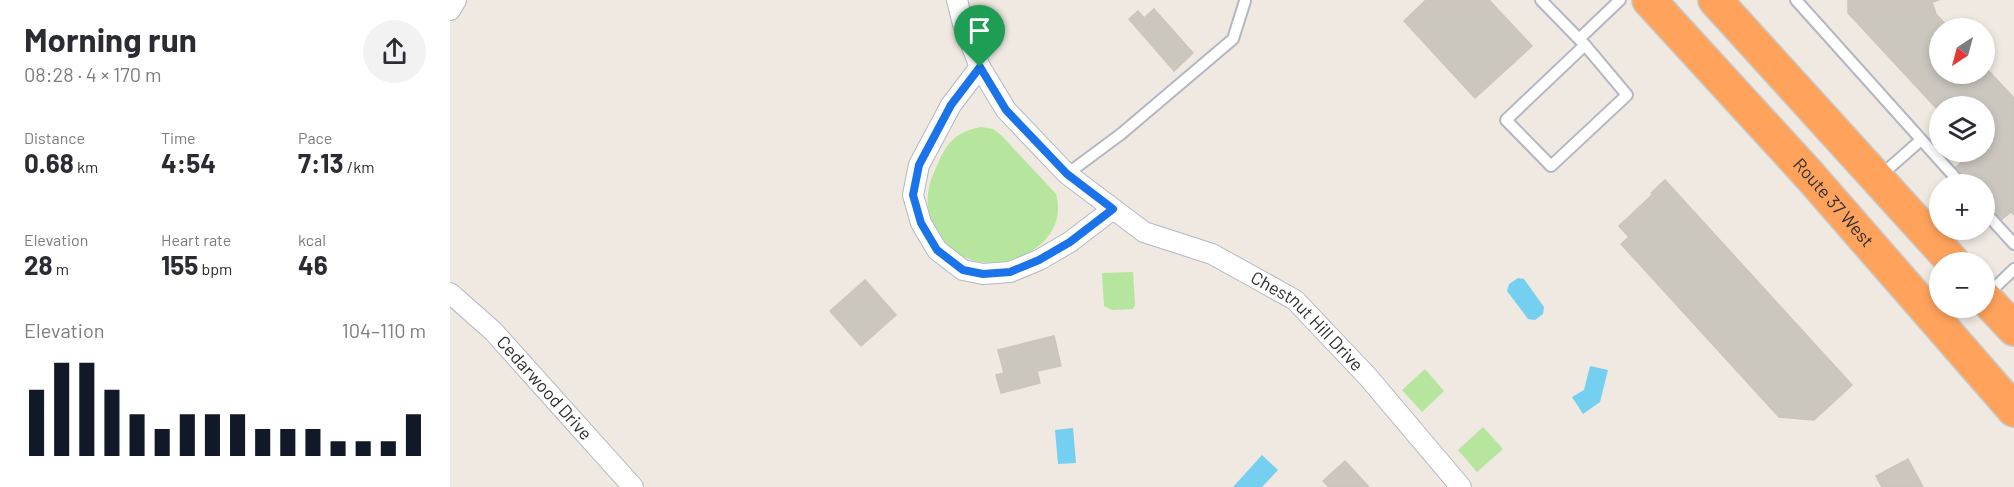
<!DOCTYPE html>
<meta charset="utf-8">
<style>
:root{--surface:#fff;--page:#f2f2f3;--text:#2b2b33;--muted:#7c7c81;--accent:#111827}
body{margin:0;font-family:Barlow,sans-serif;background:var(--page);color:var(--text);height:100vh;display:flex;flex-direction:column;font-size:22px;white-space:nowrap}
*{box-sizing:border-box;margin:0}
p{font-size:20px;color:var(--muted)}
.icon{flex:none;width:33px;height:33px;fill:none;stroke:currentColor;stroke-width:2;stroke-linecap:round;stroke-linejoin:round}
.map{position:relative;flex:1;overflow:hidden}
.panel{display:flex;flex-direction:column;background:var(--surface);width:450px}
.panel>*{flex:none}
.needle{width:39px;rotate:216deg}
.controls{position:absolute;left:1479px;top:18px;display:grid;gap:12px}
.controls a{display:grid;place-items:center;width:66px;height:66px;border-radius:50%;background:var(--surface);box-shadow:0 3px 9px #0003;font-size:30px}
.pin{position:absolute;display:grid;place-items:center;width:51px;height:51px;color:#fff;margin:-62px -26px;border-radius:50% 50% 50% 0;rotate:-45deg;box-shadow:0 0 6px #0007}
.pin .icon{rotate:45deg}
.round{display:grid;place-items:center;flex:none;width:63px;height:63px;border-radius:32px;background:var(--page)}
.head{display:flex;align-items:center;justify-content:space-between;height:102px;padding:0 24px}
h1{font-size:33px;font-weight:700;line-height:45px}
.metrics{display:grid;grid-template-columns:repeat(3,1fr);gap:9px;height:102px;padding:6px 24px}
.metrics div{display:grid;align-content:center}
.metrics b{font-size:26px;font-weight:700}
.metrics small{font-size:16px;font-weight:400}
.metrics p{font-size:16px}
.chart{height:168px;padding:12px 24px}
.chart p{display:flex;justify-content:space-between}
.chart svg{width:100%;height:108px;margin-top:6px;stroke:var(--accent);stroke-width:6}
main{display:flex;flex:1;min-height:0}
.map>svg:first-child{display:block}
</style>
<main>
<section class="panel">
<div class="head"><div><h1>Morning run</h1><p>08:28 · 4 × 170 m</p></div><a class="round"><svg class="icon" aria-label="share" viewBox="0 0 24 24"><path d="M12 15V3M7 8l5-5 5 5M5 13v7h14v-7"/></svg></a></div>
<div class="metrics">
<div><p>Distance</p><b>0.68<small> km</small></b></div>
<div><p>Time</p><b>4:54</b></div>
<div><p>Pace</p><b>7:13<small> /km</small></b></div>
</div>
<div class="metrics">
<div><p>Elevation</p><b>28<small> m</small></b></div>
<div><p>Heart rate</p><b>155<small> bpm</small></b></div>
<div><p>kcal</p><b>46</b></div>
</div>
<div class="chart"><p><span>Elevation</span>104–110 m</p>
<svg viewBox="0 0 160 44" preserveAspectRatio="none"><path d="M5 44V17M15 44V6M25 44V6M35 44V17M45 44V27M55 44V33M65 44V27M75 44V27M85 44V27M95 44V33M105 44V33M115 44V33M125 44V38M135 44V38M145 44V38M155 44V27"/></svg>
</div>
</section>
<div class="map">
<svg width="1564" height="487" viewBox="0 0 1564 487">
<rect width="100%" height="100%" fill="#efe9e1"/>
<!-- green -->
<g fill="#b6e59e">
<path d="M531 127 543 129 552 136 606 194C620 243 559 274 519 259 503 253 494 242 486 229 474 209 476 188 486 168 496 144 504 132 531 127Z"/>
<polygon points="683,272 685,305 683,309 662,310 654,306 652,273"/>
<polygon points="975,369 994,391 972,412 952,390"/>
<polygon points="1033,427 1053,449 1027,472 1008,450"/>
</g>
<!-- water -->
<g fill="#75cff0">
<polygon points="1068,278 1074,279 1094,307 1093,314 1085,320 1078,319 1057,291 1059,284"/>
<polygon points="1140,366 1158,370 1150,402 1133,414 1122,397 1134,390"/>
<polygon points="623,428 626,463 608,464 605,430"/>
<polygon points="812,455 828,470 812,487 783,487"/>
</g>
<!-- building -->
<g fill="#cbc7bf" stroke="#cbc5ba" stroke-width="1.5">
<polygon points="976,0 1039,0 1082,46 1025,98 954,21"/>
<polygon points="1398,0 1489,0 1482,2 1486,14 1499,28 1490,28 1490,74 1534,74 1534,66 1564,98 1564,215 1561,212 1551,220 1534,202 1534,184 1518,184 1504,169 1523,152 1534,152 1534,106 1490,106 1490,112 1398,13"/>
<polygon points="704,9 743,53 724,71 679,19 688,11 694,18"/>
<polygon points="1215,180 1402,385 1364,420 1329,417 1171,244 1179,237 1169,226 1203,194 1201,193"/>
<polygon points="415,280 446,315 411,346 380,311"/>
<polygon points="604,336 611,366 587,371 590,383 551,393 546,375 554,373 548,350"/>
<polygon points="1458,459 1473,487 1432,487 1426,476"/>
<polygon points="895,461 919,487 879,487 873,481"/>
</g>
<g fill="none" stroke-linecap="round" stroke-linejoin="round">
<!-- lane casing -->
<g stroke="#b4b7c1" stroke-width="14">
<g id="lane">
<polyline points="1091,0 1129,39 1170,0"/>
<polyline points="1346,0 1511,184"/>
<polyline points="1129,39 1135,45 1177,95 1101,166 1056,120 1135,45"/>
<polyline points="617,174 671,134 783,39 795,1"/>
<polyline points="1430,176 1471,140"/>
<polyline points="1534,211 1564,244"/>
<polyline points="1537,295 1564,269"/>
</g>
</g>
<!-- street casing -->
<g stroke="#b4b7c1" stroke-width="22">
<g id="street">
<path id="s1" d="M507 0 513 24 530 67 556 110 617 174 694 232 762 254 845 300 918 377 1011 487"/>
<polyline points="0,10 6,0"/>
<polyline points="530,67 501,105 469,165 463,195 471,223 487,250 513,270 533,274 560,272 589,260 620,242 663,209"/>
<path id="s2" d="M0 293 43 331 183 487"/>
</g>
</g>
<!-- highway casing -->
<g stroke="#c9c9c9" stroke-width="36">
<g id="highway">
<path id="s3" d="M1199 0 1361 177 1564 410"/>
<polyline points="1265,0 1503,262"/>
<polyline points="1534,297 1564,329"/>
</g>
</g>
<!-- lane -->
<use href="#lane" stroke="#fff" stroke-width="10"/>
<!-- street -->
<use href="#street" stroke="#fff" stroke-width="20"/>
<!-- highway -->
<use href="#highway" stroke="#ffa35c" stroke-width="33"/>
</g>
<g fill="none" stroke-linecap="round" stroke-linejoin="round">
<!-- route casing -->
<g stroke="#fff" stroke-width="12">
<polygon id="route" points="530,67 556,110 617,174 663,209 620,242 589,260 560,272 533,274 513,270 487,250 471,223 463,195 469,165 501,105"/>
</g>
<!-- route -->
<use href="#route" stroke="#1a73e8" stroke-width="8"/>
</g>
<g text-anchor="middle" stroke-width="4.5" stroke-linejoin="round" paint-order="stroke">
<!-- street labels -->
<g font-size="18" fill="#2e2e2e" stroke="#fff">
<text dy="6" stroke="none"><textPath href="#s3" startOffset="274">Route 37 West</textPath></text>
<text dy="6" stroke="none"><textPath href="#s1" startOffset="495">Chestnut Hill Drive</textPath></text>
<text dy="6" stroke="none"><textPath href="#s2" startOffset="134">Cedarwood Drive</textPath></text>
</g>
</g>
</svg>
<div class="controls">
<a><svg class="needle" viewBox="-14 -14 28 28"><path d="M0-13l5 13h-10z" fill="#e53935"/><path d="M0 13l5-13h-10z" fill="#7c7c81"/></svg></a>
<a><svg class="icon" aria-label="layers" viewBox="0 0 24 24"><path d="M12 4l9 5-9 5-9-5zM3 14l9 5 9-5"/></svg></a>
<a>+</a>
<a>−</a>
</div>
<div class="pin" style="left:530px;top:67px;background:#1e9e55"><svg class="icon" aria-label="arrive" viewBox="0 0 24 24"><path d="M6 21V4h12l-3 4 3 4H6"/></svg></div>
</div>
</main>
